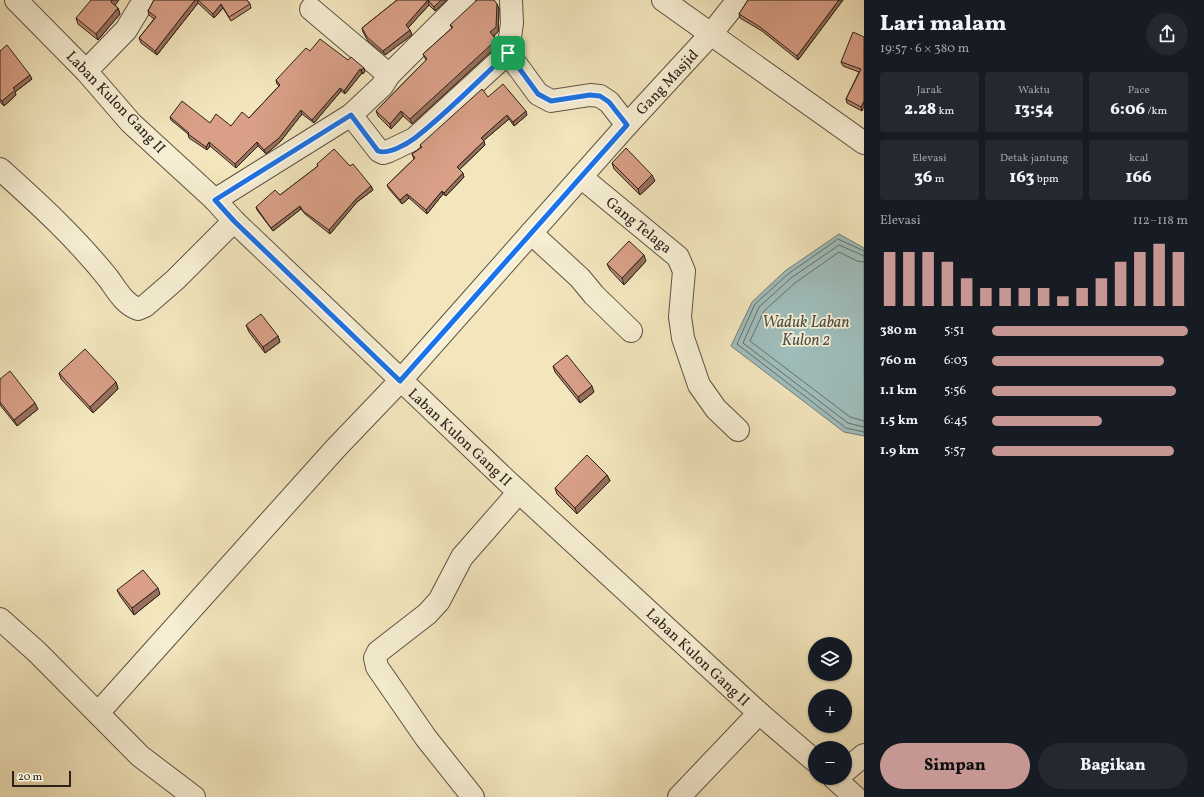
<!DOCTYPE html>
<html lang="id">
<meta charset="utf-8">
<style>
:root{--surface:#171b24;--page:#242831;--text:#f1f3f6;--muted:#9ea1a6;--accent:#c59692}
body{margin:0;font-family:Vollkorn,serif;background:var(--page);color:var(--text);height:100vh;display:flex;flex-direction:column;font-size:15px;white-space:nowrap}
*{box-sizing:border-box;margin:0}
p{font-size:13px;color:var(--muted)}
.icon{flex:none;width:22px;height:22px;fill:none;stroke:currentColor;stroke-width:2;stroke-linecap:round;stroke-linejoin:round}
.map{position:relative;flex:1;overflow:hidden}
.details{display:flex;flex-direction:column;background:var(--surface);width:340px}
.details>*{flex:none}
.fabs{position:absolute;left:808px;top:637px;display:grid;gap:8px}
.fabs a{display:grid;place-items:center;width:44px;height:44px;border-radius:50%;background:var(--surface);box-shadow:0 1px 3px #0004;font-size:20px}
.scale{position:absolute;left:12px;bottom:10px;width:59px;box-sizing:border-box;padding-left:4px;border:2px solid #2c211b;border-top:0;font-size:11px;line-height:14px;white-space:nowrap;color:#2c211b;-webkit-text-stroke:3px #f7efd4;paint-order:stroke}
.pin{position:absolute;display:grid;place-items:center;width:34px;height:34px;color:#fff;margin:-17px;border-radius:8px;box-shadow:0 2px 6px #0006}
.round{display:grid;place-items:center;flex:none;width:42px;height:42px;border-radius:21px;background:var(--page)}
.summary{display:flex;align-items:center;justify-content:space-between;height:68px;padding:0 16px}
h1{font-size:22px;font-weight:800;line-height:30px}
.stats{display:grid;grid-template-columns:repeat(3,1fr);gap:6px;height:68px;padding:4px 16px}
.stats div{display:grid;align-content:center;border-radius:4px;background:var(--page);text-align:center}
.stats b{font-size:17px;font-weight:800}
.stats small{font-size:11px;font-weight:400}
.stats p{font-size:11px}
.chart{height:112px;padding:8px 16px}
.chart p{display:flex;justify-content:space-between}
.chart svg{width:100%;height:72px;margin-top:4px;stroke:var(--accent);stroke-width:6}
.action{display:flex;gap:8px;margin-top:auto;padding:8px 16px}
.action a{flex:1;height:46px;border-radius:24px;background:var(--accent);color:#111;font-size:16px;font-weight:800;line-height:46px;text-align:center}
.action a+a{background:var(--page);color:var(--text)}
ul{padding:0 16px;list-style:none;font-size:13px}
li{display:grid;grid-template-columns:64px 48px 1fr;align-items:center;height:30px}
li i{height:10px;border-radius:5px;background:var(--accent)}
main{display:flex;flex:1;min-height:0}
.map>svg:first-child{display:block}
</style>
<main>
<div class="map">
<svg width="864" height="797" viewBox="0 0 864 797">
<rect width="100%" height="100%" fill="#f3e6bd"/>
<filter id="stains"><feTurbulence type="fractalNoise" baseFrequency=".005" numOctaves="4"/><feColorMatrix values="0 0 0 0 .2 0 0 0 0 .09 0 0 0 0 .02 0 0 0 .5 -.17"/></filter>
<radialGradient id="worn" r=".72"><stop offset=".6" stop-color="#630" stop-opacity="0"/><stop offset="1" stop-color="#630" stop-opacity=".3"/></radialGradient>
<!-- water -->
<polygon fill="#9fbdbb" stroke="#717f7b" points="839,234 864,248 864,436 844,432 731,346 752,302 785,271"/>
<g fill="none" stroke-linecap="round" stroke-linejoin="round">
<!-- shore -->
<g stroke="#666f6b" stroke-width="1">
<polyline points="864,251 838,239 788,274 755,304 737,344 846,428 864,432"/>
<polyline points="864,256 839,245 791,278 759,307 743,343 848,423 864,427"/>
<polyline points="864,262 857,261 839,252 795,283 764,311 750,341 850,417 864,421"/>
</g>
<!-- minor casing -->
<g stroke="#5e5244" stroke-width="24">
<g id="minor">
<polyline points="16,0 86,71 131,123 215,200 234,221 508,482 759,713 815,761"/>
<polyline points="663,0 864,143"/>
<polyline points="311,9 389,75"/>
<polyline points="508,53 538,94 551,101 590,95 600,96 609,102 627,125"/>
<polyline points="86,71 126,30 144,0"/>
<polyline points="351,115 379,151 383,153 389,151 414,139 508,53 512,23 511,0"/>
<path d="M0 169C39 204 75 237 108 278 117 290 124 304 138 309L145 306 175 280 234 221"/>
<polyline points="581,177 678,257 684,271 680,317 683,338 699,385 716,409 738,430"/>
<polyline points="215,200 351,115 382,86 389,75 464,0"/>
<polyline points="531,233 580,278 594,295 631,331"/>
<polyline points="0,619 37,652 140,756 194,797"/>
<polyline points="98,713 335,449 400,381 627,125 711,34 738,0"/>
<polyline points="845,771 864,755"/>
<polyline points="834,778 855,797"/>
<polyline points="473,797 426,738 377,667 375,658 378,652 427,614 439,601 462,557 519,492"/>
<polyline points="679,797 759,713"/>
</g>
</g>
<!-- minor -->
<use href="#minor" stroke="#f7efd4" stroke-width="22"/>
</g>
<!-- wall -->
<g fill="#bb8a74" stroke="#2c211b">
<polygon points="154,0 247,0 250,4 251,8 231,21 223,8 214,18 198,3 157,55 141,43 139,38 154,19 149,15 148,11"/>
<polygon points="397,0 447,0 435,11 429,5 408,28 410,30 412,35 385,55 368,41 363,32 362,28"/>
<polygon points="748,0 843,0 798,60 762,31 740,18 739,14"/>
<polygon points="497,4 499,9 498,32 494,36 495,38 497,43 496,47 412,124 403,116 391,129 378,116 376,111 426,60 423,54 452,28 450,25"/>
<polygon points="115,5 118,8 120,14 98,40 78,24 76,18"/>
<polygon points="864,37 862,111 847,103 846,99 859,72 843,66 841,62"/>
<polygon points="0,51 32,79 15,92 16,95 4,106 0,102"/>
<polygon points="310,51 348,60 365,71 363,74 362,73 345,94 341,91 314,123 302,114 280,142 266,154 258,146 236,168 210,146 207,150 189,138 188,134 171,120 170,117 231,126 249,118 279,86 277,84 276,80"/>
<polygon points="488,97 527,115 514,126 509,119 483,141 485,145 459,170 464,177 446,196 443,194 427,214 409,198 402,204 389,189 387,185 414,159 412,154 421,147 420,145"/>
<polygon points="612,163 655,181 640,195 614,169"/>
<polygon points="317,164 350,166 371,186 373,190 357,202 330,234 305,214 301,209 273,231 257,210 256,207 280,195 318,166"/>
<polygon points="646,261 624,285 610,270 607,264"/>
<polygon points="246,325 278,336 280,342 265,353 249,332"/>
<polygon points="553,366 594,392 580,403 555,372"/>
<polygon points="59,373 116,382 118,389 93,413 61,379"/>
<polygon points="0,379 38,409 17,426 0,405"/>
<polygon points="607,475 610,481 577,514 557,494 555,488"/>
<polygon points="117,590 160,594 134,615 120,596"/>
</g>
<!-- shaded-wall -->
<g fill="#98705e" stroke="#2c211b">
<polygon points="112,0 119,0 113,8 111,2"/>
<polygon points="195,0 197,0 198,3 157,55 155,51"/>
<polygon points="428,0 429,5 407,29 406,25"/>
<polygon points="441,0 447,0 435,11 434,7"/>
<polygon points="839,0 843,0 798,60 797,56"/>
<polygon points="221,4 223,8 214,18 213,14"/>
<polygon points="497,4 499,9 498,32 492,37 490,32"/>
<polygon points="118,8 120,14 98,40 96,34"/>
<polygon points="410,30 412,35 385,55 383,51"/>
<polygon points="495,38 497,43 496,47 412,124 410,119"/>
<polygon points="364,68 365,71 363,74 361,70"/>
<polygon points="360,69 362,73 345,94 344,91"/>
<polygon points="30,75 32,79 15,92 16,95 4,106 2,101 13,88"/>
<polygon points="340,88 341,91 314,123 312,120"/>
<polygon points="864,101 864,107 862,111 861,107"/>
<polygon points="301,110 302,114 280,142 266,154 264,150"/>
<polygon points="401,111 403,116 391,129 390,124"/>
<polygon points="526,111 527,115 514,126 513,122"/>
<polygon points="507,115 509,119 482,142 481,138"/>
<polygon points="484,141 485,145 458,171 457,167"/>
<polygon points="209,142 210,146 207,150 206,147"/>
<polygon points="257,142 258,146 236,168 235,164"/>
<polygon points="463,173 464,177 446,196 444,193"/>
<polygon points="652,175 655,181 640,195 638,189"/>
<polygon points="371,186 373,190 357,202 330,234 329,230 356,199"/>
<polygon points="442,191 443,194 427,214 426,210"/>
<polygon points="407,194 409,198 402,204 400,200"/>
<polygon points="300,206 301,209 273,231 271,228"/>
<polygon points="644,255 646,261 624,285 622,278"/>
<polygon points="278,336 280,342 265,353 263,347"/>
<polygon points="116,382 118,389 93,413 90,407"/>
<polygon points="592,386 594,392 580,403 578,397"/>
<polygon points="35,403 38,409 17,426 14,420"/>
<polygon points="607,475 610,481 577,514 575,508"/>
<polygon points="158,588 160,594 134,615 132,608"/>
</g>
<!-- building -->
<g fill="#d9a087" stroke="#2c211b">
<polygon points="91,0 112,0 111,2 118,8 96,34 76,18"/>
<polygon points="154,0 195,0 155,51 139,38 156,17 148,11"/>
<polygon points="198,0 247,0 250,4 229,17 221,4 213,14"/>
<polygon points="397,0 441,0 434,7 428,0 406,25 410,30 383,51 367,37 362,28"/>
<polygon points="477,0 494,0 497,4 496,27 490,32 495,38 494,42 410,119 401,111 390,124 376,111 427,59 423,54 453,27 450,25"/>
<polygon points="748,0 839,0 797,56 760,27 739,14"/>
<polygon points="853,32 864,37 864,101 861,107 846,99 861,69 841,62"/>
<polygon points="320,39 348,60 351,57 364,68 361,70 360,69 344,91 340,88 312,120 301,110 279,138 264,150 257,142 235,164 209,142 206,147 188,134 189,133 170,117 182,101 210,123 216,114 231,126 242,112 249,118 280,85 276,80 306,48 310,51"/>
<polygon points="7,45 30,75 13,88 15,90 2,101 0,99 0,51"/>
<polygon points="503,84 526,111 513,122 507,115 481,138 484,141 457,167 463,173 444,193 442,191 426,210 407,194 400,200 387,185 415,158 412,154 422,147 420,145 482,89 488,97"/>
<polygon points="626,148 652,175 638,189 612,163"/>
<polygon points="334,149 350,166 353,164 371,186 356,199 329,230 303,211 300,206 271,228 256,207 275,190 280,195 318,166 317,164"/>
<polygon points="629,241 644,255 622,278 607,264"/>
<polygon points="261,314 278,336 263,347 246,325"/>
<polygon points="85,349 116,382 90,407 59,373"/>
<polygon points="567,355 592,386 578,397 553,366"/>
<polygon points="10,371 35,403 14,420 0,402 0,379"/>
<polygon points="587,455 607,475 575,508 555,488"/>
<polygon points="143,570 158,588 132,608 117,590"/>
</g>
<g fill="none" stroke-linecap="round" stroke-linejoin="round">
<!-- route casing -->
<g stroke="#fff" stroke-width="8">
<path id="route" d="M508 53 538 94 551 101 590 95 600 96 609 102 627 125 400 381 234 221 215 200 351 115 378 151C388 155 407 144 415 138 447 113 478 81 508 53Z"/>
</g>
<!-- route -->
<use href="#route" stroke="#1a73e8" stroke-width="5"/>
</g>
<g text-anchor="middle" stroke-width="3.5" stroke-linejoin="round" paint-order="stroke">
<!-- street labels -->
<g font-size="15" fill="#2c211b" stroke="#f7efd4">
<text transform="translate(667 82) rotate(-47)" y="5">Gang Masjid</text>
<text transform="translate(116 102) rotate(46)" y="5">Laban Kulon Gang II</text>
<text transform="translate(639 225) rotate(39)" y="5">Gang Telaga</text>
<text transform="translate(460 437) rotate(43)" y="5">Laban Kulon Gang II</text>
<text transform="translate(698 657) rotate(43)" y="5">Laban Kulon Gang II</text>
</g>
<!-- water labels -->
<g font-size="16" font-style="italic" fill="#4e504b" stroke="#f7efd4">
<text x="806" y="327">Waduk Laban<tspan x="806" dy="18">Kulon 2</tspan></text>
</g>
</g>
<rect width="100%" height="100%" filter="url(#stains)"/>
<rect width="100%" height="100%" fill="url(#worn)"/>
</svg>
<div class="fabs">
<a><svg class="icon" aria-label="layers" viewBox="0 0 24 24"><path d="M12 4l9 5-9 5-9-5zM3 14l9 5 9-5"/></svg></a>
<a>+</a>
<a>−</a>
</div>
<div class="scale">20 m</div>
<div class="pin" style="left:508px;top:53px;background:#1e9e55"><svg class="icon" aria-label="arrive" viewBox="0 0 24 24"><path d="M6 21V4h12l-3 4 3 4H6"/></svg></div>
</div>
<section class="details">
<div class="summary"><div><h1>Lari malam</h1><p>19:57 · 6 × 380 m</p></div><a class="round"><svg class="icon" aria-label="share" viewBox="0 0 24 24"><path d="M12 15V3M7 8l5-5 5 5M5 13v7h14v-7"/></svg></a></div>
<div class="stats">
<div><p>Jarak</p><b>2.28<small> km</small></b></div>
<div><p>Waktu</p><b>13:54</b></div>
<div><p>Pace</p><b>6:06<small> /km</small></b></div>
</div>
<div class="stats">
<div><p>Elevasi</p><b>36<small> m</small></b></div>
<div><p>Detak jantung</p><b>163<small> bpm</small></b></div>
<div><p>kcal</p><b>166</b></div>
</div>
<div class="chart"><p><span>Elevasi</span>112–118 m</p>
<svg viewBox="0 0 160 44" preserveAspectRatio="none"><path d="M5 44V11M15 44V11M25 44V11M35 44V17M45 44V27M55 44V33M65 44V33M75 44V33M85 44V33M95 44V38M105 44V33M115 44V27M125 44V17M135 44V11M145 44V6M155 44V11"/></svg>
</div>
<ul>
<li><b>380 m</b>5:51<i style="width:100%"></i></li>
<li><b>760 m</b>6:03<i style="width:88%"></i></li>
<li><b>1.1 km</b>5:56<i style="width:94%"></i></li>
<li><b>1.5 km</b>6:45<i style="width:56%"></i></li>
<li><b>1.9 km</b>5:57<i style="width:93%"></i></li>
</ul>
<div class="action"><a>Simpan</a><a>Bagikan</a></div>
</section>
</main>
